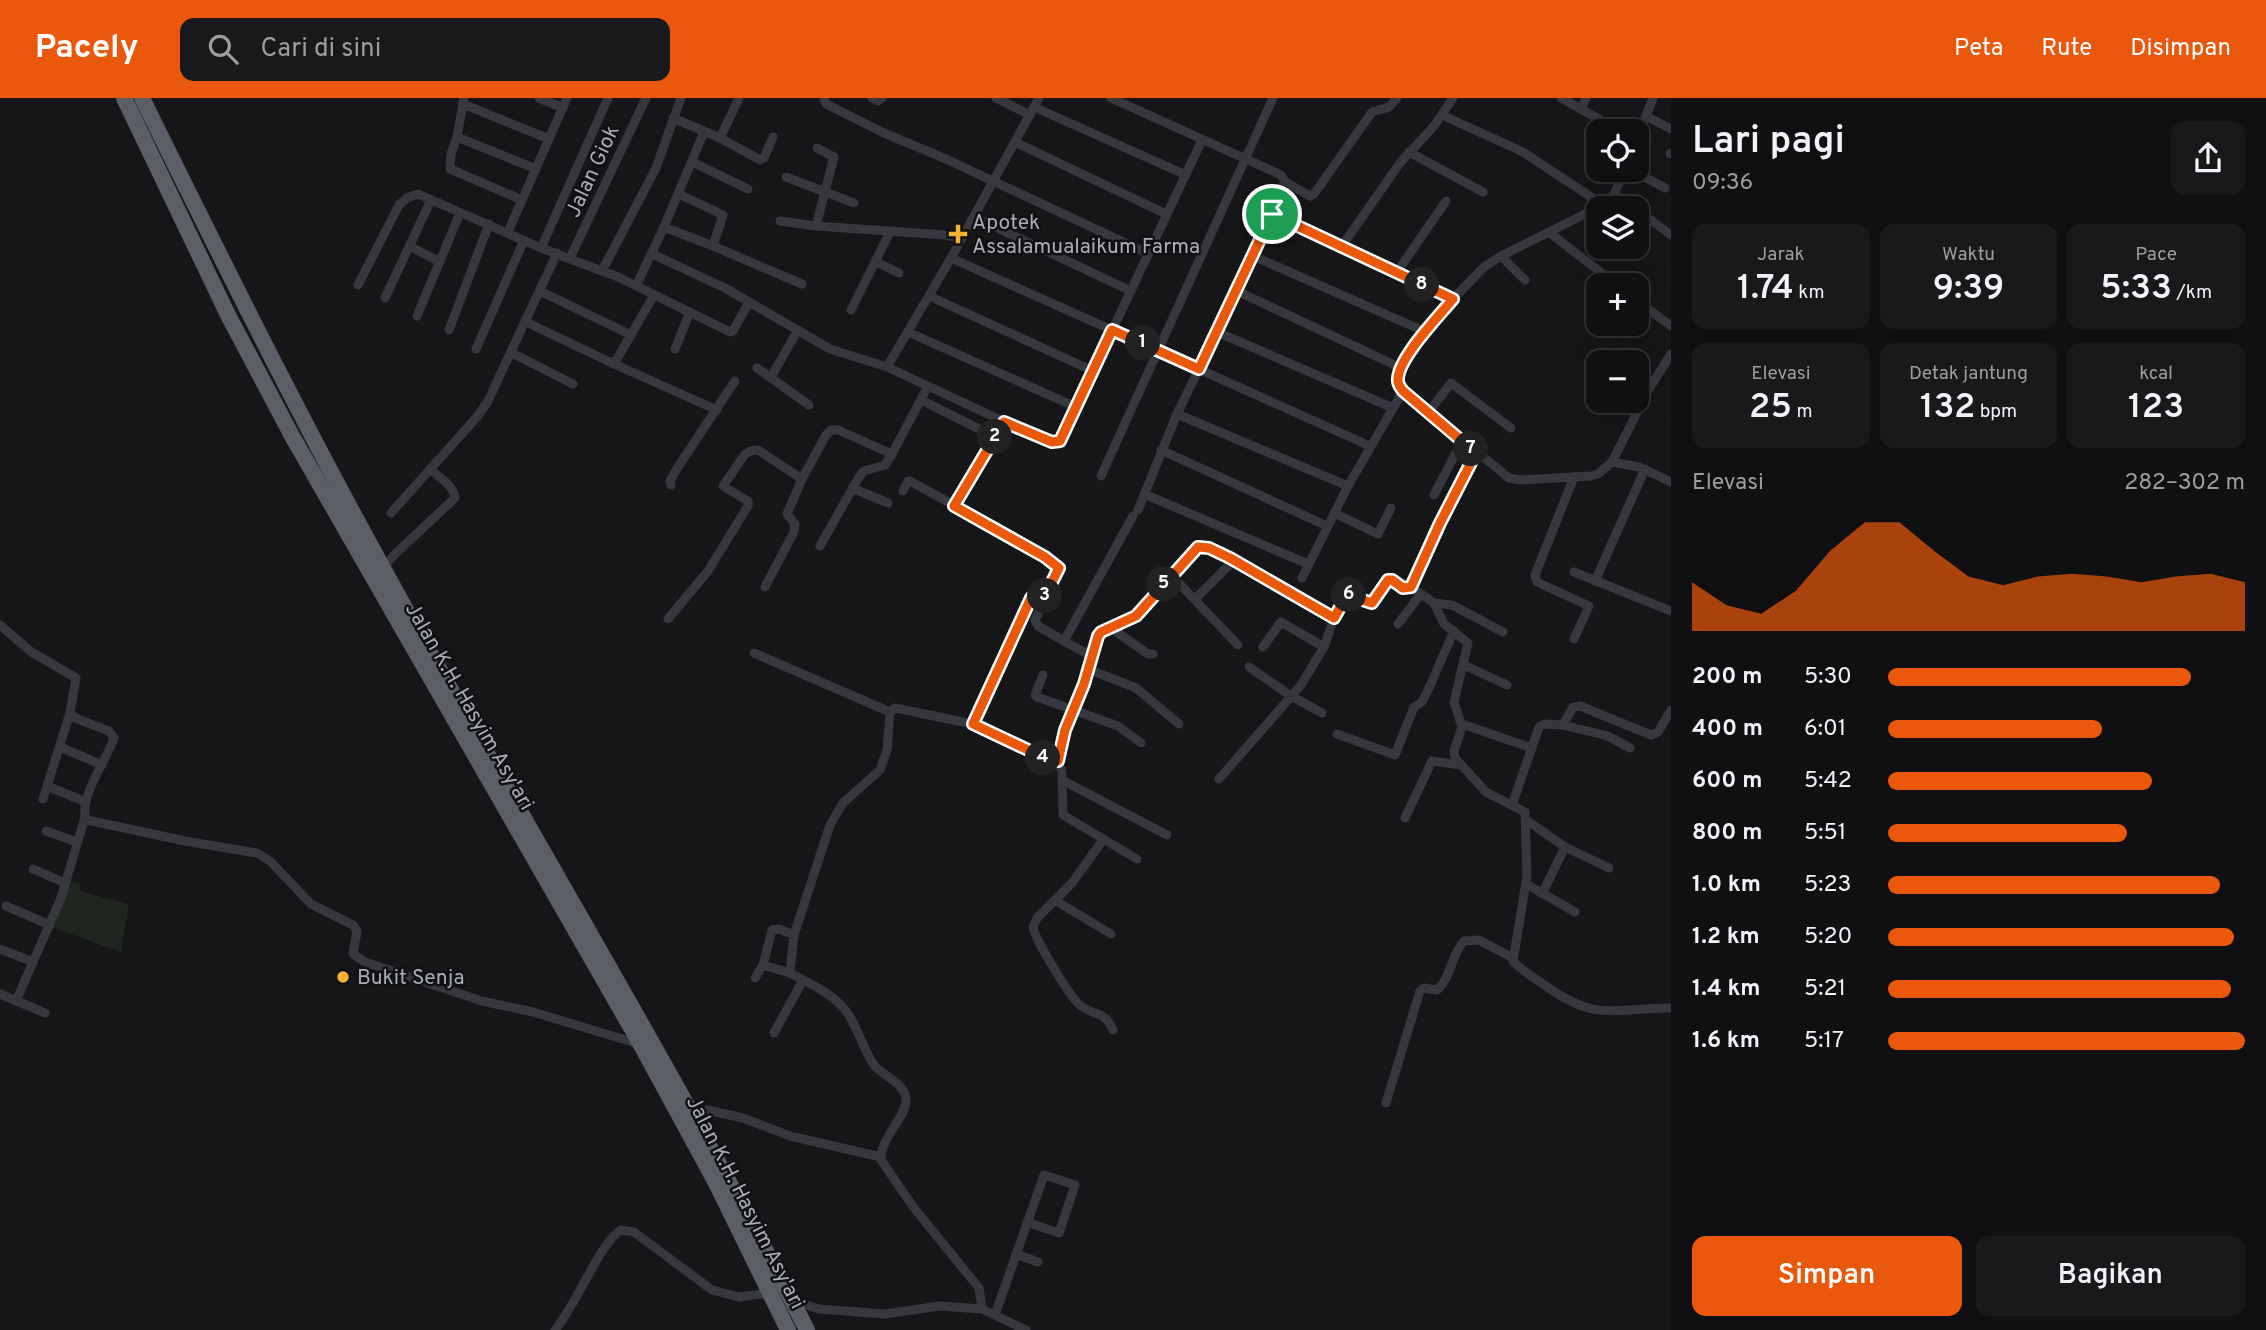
<!DOCTYPE html>
<html lang="id">
<meta charset="utf-8">
<style>
:root{--surface:#101012;--page:#19191b;--text:#f1f3f6;--muted:#9c9d9f;--line:#303032;--accent:#ea580c}
body{margin:0;font-family:Overpass,sans-serif;background:var(--page);color:var(--text);height:100vh;display:flex;flex-direction:column;font-size:26px;white-space:nowrap}
*{box-sizing:border-box;margin:0}
p{font-size:23px;color:var(--muted)}
.icon{flex:none;width:38px;height:38px;fill:none;stroke:currentColor;stroke-width:2;stroke-linecap:round;stroke-linejoin:round}
.map{position:relative;flex:1;overflow:hidden}
.sheet{display:flex;flex-direction:column;background:var(--surface);width:595px}
.sheet>*{flex:none}
.controls{position:absolute;left:1586px;top:21px;display:grid;gap:14px}
.controls a{display:grid;place-items:center;width:63px;height:63px;border-radius:14px;background:var(--surface);box-shadow:0 7px 28px #0002,0 0 0 2px var(--line);font-size:35px}
.pin{position:absolute;display:grid;place-items:center;width:60px;height:60px;color:#fff;margin:-30px;border:4px solid #fff;border-radius:50%;box-shadow:0 2px 7px #0007}
.km{position:absolute;width:35px;height:35px;margin:-18px;border-radius:50%;background:#222;color:#fff;font-size:19px;line-height:35px;text-align:center}
.round{display:grid;place-items:center;flex:none;width:74px;height:74px;border-radius:14px;background:var(--page)}
.summary{display:flex;align-items:center;justify-content:space-between;height:119px;padding:0 21px}
h1{font-size:38px;font-weight:600;line-height:52px}
.figures{display:grid;grid-template-columns:repeat(3,1fr);gap:10px;height:119px;padding:7px 21px}
.figures div{display:grid;align-content:center;border-radius:14px;background:var(--page);text-align:center}
.figures b{font-size:35px;font-weight:600}
.figures small{font-size:19px;font-weight:400}
.figures p{font-size:19px}
.chart{height:196px;padding:14px 21px}
.chart p{display:flex;justify-content:space-between}
.chart svg{width:100%;height:126px;margin-top:7px;fill:var(--accent);opacity:.7}
.button{display:flex;gap:14px;margin-top:auto;padding:14px 21px}
.button a{flex:1;height:80px;border-radius:14px;background:var(--accent);color:#fff;font-size:28px;font-weight:600;line-height:80px;text-align:center}
.button a+a{background:var(--page);color:var(--text)}
ul{padding:0 21px;list-style:none;font-size:23px}
li{display:grid;grid-template-columns:112px 84px 1fr;align-items:center;height:52px}
li i{height:18px;border-radius:9px;background:var(--accent)}
header{display:flex;align-items:center;gap:42px;box-sizing:border-box;height:98px;padding:0 35px;background:var(--accent);color:#fff}
header strong{font-size:33px}
nav{display:flex;gap:38px;margin-inline-start:auto;font-size:24px}
.search{width:490px;height:63px;background:var(--page);display:flex;align-items:center;gap:18px;box-sizing:border-box;padding:0 24px;border-radius:14px;color:var(--muted);font-size:26px}
main{display:flex;flex:1;min-height:0}
.map>svg:first-child{display:block}
</style>
<header>
<strong>Pacely</strong>
<div class="search"><svg class="icon" aria-label="search" viewBox="0 0 24 24"><circle cx="10" cy="10" r="6"/><path d="M15 15l6 6"/></svg>Cari di sini</div>
<nav><a>Peta</a><a>Rute</a><a>Disimpan</a></nav>
</header>
<main>
<div class="map">
<svg width="1671" height="1232" viewBox="0 0 1671 1232">
<rect width="100%" height="100%" fill="#161618"/>
<!-- green -->
<polygon fill="#1e261f" points="69,783 80,786 79,793 129,806 121,854 54,830"/>
<g fill="none" stroke-linecap="round" stroke-linejoin="round">
<!-- minor -->
<g stroke="#37383d" stroke-width="9">
<polyline points="464,0 457,39 451,56 450,71 522,102"/>
<polyline points="539,0 563,10"/>
<polyline points="824,0 826,6 884,35 946,61 1149,156"/>
<polyline points="872,0 878,3 882,0"/>
<polyline points="996,0 1030,17"/>
<polyline points="1111,0 1281,77 1285,84 1237,193 1177,316 1138,412"/>
<polyline points="1561,0 1606,25"/>
<polyline points="463,6 549,41"/>
<polyline points="1034,9 1186,77"/>
<polyline points="1581,11 1586,0"/>
<polyline points="1442,17 1523,54 1603,107"/>
<polyline points="1646,18 1671,31"/>
<polyline points="673,20 720,40 760,62 764,60 773,39"/>
<polyline points="457,39 536,71"/>
<polyline points="720,40 739,0"/>
<polyline points="1636,43 1653,0"/>
<polyline points="1015,44 1166,116"/>
<polyline points="1409,54 1483,94"/>
<polyline points="1670,56 1671,55"/>
<polyline points="692,64 748,91"/>
<polyline points="1625,72 1614,96 1603,107 1501,158 1484,169 1453,201 1408,257 1401,270 1398,283 1403,293 1509,380 1521,382 1591,378 1598,376 1612,364 1639,369 1671,384"/>
<polyline points="1631,72 1665,90"/>
<polyline points="786,79 854,105"/>
<polyline points="1285,84 1310,98 1314,96 1372,14 1389,9 1397,0"/>
<polyline points="679,96 723,117 713,148 802,186"/>
<polyline points="1614,96 1635,110"/>
<polyline points="1636,111 1671,137"/>
<polyline points="1272,115 1453,201"/>
<polyline points="974,119 1131,193"/>
<polyline points="780,123 816,128 945,137 961,141"/>
<polyline points="816,128 834,59 817,50"/>
<polyline points="664,129 713,148"/>
<polyline points="508,134 567,0"/>
<polyline points="1550,135 1617,187"/>
<polyline points="409,148 440,164"/>
<polyline points="1342,148 1400,65 1434,28 1453,0"/>
<polyline points="541,150 608,0"/>
<polyline points="652,156 725,190 830,251 887,269 1005,324 1056,345 1060,343 1202,42"/>
<polyline points="1253,158 1426,234"/>
<polyline points="1501,158 1525,182"/>
<polyline points="570,160 646,0"/>
<polyline points="951,160 1370,348"/>
<polyline points="876,164 899,175"/>
<polyline points="602,173 656,70 681,0"/>
<polyline points="1397,174 1446,103"/>
<polyline points="358,187 399,107 407,100 418,96 541,150 618,179 730,234 733,233 749,204"/>
<polyline points="636,188 664,129 704,34"/>
<polyline points="540,193 631,237"/>
<polyline points="1237,193 1401,270"/>
<polyline points="929,198 1091,272"/>
<polyline points="385,200 431,102"/>
<polyline points="1636,202 1671,228"/>
<polyline points="851,212 890,134"/>
<polyline points="417,218 460,115"/>
<polyline points="526,224 614,266 654,197"/>
<polyline points="449,232 489,126"/>
<polyline points="908,234 1076,309"/>
<polyline points="1217,234 1391,309"/>
<polyline points="476,251 524,142"/>
<polyline points="675,251 690,214"/>
<polyline points="512,255 573,286"/>
<polyline points="614,266 717,312"/>
<polyline points="887,269 951,160 1039,0"/>
<polyline points="757,270 809,307"/>
<polyline points="771,279 798,232"/>
<polyline points="921,302 995,339"/>
<polyline points="1428,315 1451,285 1511,330"/>
<polyline points="1177,316 1348,388"/>
<polyline points="1161,352 1327,428"/>
<path d="M1476 355 1440 424 1411 489 1434 505 1444 526 1468 545 1454 604 1462 629 1454 653 1455 660 1486 694 1525 714 1527 778 1513 863C1521 872 1533 879 1543 886 1597 925 1611 910 1671 910"/>
<polyline points="1612,364 1650,289 1671,256"/>
<polyline points="1101,378 1273,0"/>
<polyline points="1574,379 1535,477 1537,484 1589,508 1574,541"/>
<polyline points="671,387 670,383 678,369 735,283"/>
<polyline points="852,390 888,405"/>
<polyline points="903,393 908,383 910,383 1011,439 1057,467 1058,474 1035,522 1038,528 1064,543"/>
<polyline points="1144,396 1308,466"/>
<polyline points="1434,397 1462,343"/>
<polyline points="954,408 1005,324"/>
<polyline points="391,415 476,320 487,305 557,155"/>
<polyline points="1334,415 1378,436 1391,410"/>
<polyline points="820,448 859,379 864,373 885,367 892,356"/>
<path d="M383 471 394 457 455 400C454 388 439 379 430 371"/>
<polyline points="1574,474 1671,513"/>
<polyline points="1171,477 1238,547"/>
<polyline points="1302,480 1348,388 1403,293"/>
<polyline points="1595,483 1645,371"/>
<polyline points="765,489 794,434 795,426 787,416 802,381"/>
<polyline points="1195,501 1234,462"/>
<polyline points="1434,505 1452,507 1503,534"/>
<polyline points="668,521 708,473 748,408 748,403 723,388 745,356 751,353 758,352 802,381 826,337 831,332 838,332 892,356 928,288"/>
<polyline points="1398,526 1420,497"/>
<polyline points="0,527 30,553 76,580 70,615 43,701"/>
<polyline points="1111,530 1148,556 1153,556"/>
<polyline points="1263,549 1281,524 1324,549"/>
<polyline points="754,555 890,614"/>
<polyline points="1091,558 1064,543 1133,418"/>
<polyline points="1464,567 1507,587"/>
<polyline points="1249,569 1291,598 1322,615"/>
<polyline points="1088,571 1136,590 1179,626"/>
<polyline points="1043,577 1035,597 1037,599 1118,628 1141,645"/>
<path d="M70 615 75 620 109 633 114 640C108 660 76 703 87 722L185 743 257 755 270 763 311 806 353 827 357 833 353 856 365 864 482 903 533 914 639 946"/>
<polyline points="973,626 1031,500 1043,502"/>
<polyline points="1462,626 1532,650"/>
<polyline points="1563,627 1608,638 1630,650"/>
<polyline points="1337,636 1395,657 1414,609 1422,604 1429,590 1454,533"/>
<polyline points="60,649 102,667"/>
<polyline points="1058,663 1062,674 1063,717 1137,761"/>
<polyline points="1219,681 1301,587 1324,549 1334,520"/>
<polyline points="1062,682 1167,737"/>
<polyline points="47,688 86,704"/>
<polyline points="1512,707 1539,629 1544,626 1563,627 1573,609 1580,608 1651,637 1658,634 1671,612"/>
<polyline points="1405,720 1432,663 1461,667"/>
<polyline points="1526,722 1565,749 1543,794"/>
<polyline points="46,733 77,744"/>
<path d="M1103 742 1072 785 1037 820 1033 829C1035 842 1069 897 1079 906 1093 919 1104 911 1113 932"/>
<polyline points="1565,749 1609,770"/>
<polyline points="33,771 65,785"/>
<polyline points="1526,786 1575,814"/>
<polyline points="1056,803 1111,836"/>
<polyline points="6,808 50,827"/>
<polyline points="0,851 33,864"/>
<polyline points="763,867 790,875"/>
<polyline points="755,880 763,867 772,832 779,831 794,837"/>
<polyline points="0,896 45,915"/>
<polyline points="16,903 61,800 85,719"/>
<polyline points="774,935 803,882"/>
<path d="M1386 1005 1420 893 1424 890 1437 892C1451 880 1451 857 1464 843L1479 842 1513 860"/>
<polyline points="707,1012 743,1020 790,1038 881,1059"/>
<polyline points="1016,1156 1038,1164"/>
<polyline points="793,1203 819,1211 885,1216 940,1208 982,1211 1026,1232"/>
<path d="M982 1211 979 1190 914 1110 881 1062C880 1040 905 1021 906 1003 907 986 883 978 874 967 864 953 859 934 850 919 837 897 811 886 790 875L794 837 830 727 843 705 880 672 887 652 890 614 895 610 973 626 1045 660 1058 663 1065 632 1084 586 1098 538 1136 518 1198 449 1209 450 1230 460 1334 520 1347 497 1372 505 1388 482C1397 482 1401 492 1411 489"/>
<polyline points="995,1217 1044,1077 1075,1087 1059,1135 1027,1124"/>
<path d="M555 1232C575 1209 601 1143 621 1132L634 1134 712 1192 739 1199 770 1195"/>
</g>
<!-- trunk -->
<g stroke="#5b5e65" stroke-width="16">
<polyline points="124,0 228,217 292,338 641,947 717,1087 788,1232"/>
<path d="M142 0C220 158 298 316 383 470 523 725 675 973 807 1232"/>
</g>
</g>
<g fill="none" stroke-linecap="round" stroke-linejoin="round">
<!-- route casing -->
<g stroke="#fff" stroke-width="14">
<path id="route" d="M1272 116 1453 201C1439 218 1396 262 1398 283 1398 287 1401 290 1403 293L1476 355 1440 425 1411 489 1403 490 1392 482H1388L1372 505 1347 497 1334 520 1230 460 1209 450 1198 449 1136 518 1101 534 1098 538 1084 586 1065 632 1058 663 1045 660 973 626 1031 500 1043 502 1059 470 1045 459 954 408 1004 324 1052 344 1060 343 1112 232 1199 271Z"/>
</g>
<!-- route -->
<use href="#route" stroke="#ea580c" stroke-width="9"/>
</g>
<!-- markers -->
<g fill="#f2b134" stroke="#111113" stroke-width="2.5">
<path d="M954.5 125.5h7v7h7v7h-7v7h-7v-7h-7v-7h7z"/>
<circle cx="343" cy="879" r="7"/>
</g>
<g text-anchor="middle" stroke-width="5" stroke-linejoin="round" paint-order="stroke">
<!-- street labels -->
<g font-size="21" fill="#a8adb8" stroke="#111113">
<text transform="translate(592 73) rotate(-65)" y="7">Jalan Giok</text>
<text transform="translate(470 608) rotate(60)" y="7">Jalan K.H. Hasyim Asy'ari</text>
<text transform="translate(746 1104) rotate(63)" y="7">Jalan K.H. Hasyim Asy'ari</text>
</g>
<!-- poi labels -->
<g font-size="21" fill="#a8adb8" stroke="#111113" text-anchor="start">
<text x="972" y="131">Apotek<tspan x="972" dy="24">Assalamualaikum Farma</tspan></text>
<text x="357" y="886">Bukit Senja</text>
</g>
</g>
</svg>
<div class="controls">
<a><svg class="icon" aria-label="locate" viewBox="0 0 24 24"><circle cx="12" cy="12" r="6"/><path d="M12 2v4M12 18v4M2 12h4M18 12h4"/></svg></a>
<a><svg class="icon" aria-label="layers" viewBox="0 0 24 24"><path d="M12 4l9 5-9 5-9-5zM3 14l9 5 9-5"/></svg></a>
<a>+</a>
<a>−</a>
</div>
<div class="pin" style="left:1272px;top:116px;background:#1e9e55"><svg class="icon" aria-label="arrive" viewBox="0 0 24 24"><path d="M6 21V4h12l-3 4 3 4H6"/></svg></div>
<b class="km" style="left:1143px;top:245px">1</b>
<b class="km" style="left:995px;top:339px">2</b>
<b class="km" style="left:1045px;top:498px">3</b>
<b class="km" style="left:1043px;top:660px">4</b>
<b class="km" style="left:1164px;top:486px">5</b>
<b class="km" style="left:1349px;top:497px">6</b>
<b class="km" style="left:1471px;top:351px">7</b>
<b class="km" style="left:1422px;top:187px">8</b>
</div>
<section class="sheet">
<div class="summary"><div><h1>Lari pagi</h1><p>09:36</p></div><a class="round"><svg class="icon" aria-label="share" viewBox="0 0 24 24"><path d="M12 15V3M7 8l5-5 5 5M5 13v7h14v-7"/></svg></a></div>
<div class="figures">
<div><p>Jarak</p><b>1.74<small> km</small></b></div>
<div><p>Waktu</p><b>9:39</b></div>
<div><p>Pace</p><b>5:33<small> /km</small></b></div>
</div>
<div class="figures">
<div><p>Elevasi</p><b>25<small> m</small></b></div>
<div><p>Detak jantung</p><b>132<small> bpm</small></b></div>
<div><p>kcal</p><b>123</b></div>
</div>
<div class="chart"><p><span>Elevasi</span>282–302 m</p>
<svg viewBox="0 0 160 44" preserveAspectRatio="none"><path d="M0 44V27L10 35L20 38L30 30L40 16L50 6L60 6L70 16L80 25L90 28L100 25L110 24L120 25L130 27L140 25L150 24L160 27V44z"/></svg>
</div>
<ul>
<li><b>200 m</b>5:30<i style="width:85%"></i></li>
<li><b>400 m</b>6:01<i style="width:60%"></i></li>
<li><b>600 m</b>5:42<i style="width:74%"></i></li>
<li><b>800 m</b>5:51<i style="width:67%"></i></li>
<li><b>1.0 km</b>5:23<i style="width:93%"></i></li>
<li><b>1.2 km</b>5:20<i style="width:97%"></i></li>
<li><b>1.4 km</b>5:21<i style="width:96%"></i></li>
<li><b>1.6 km</b>5:17<i style="width:100%"></i></li>
</ul>
<div class="button"><a>Simpan</a><a>Bagikan</a></div>
</section>
</main>
